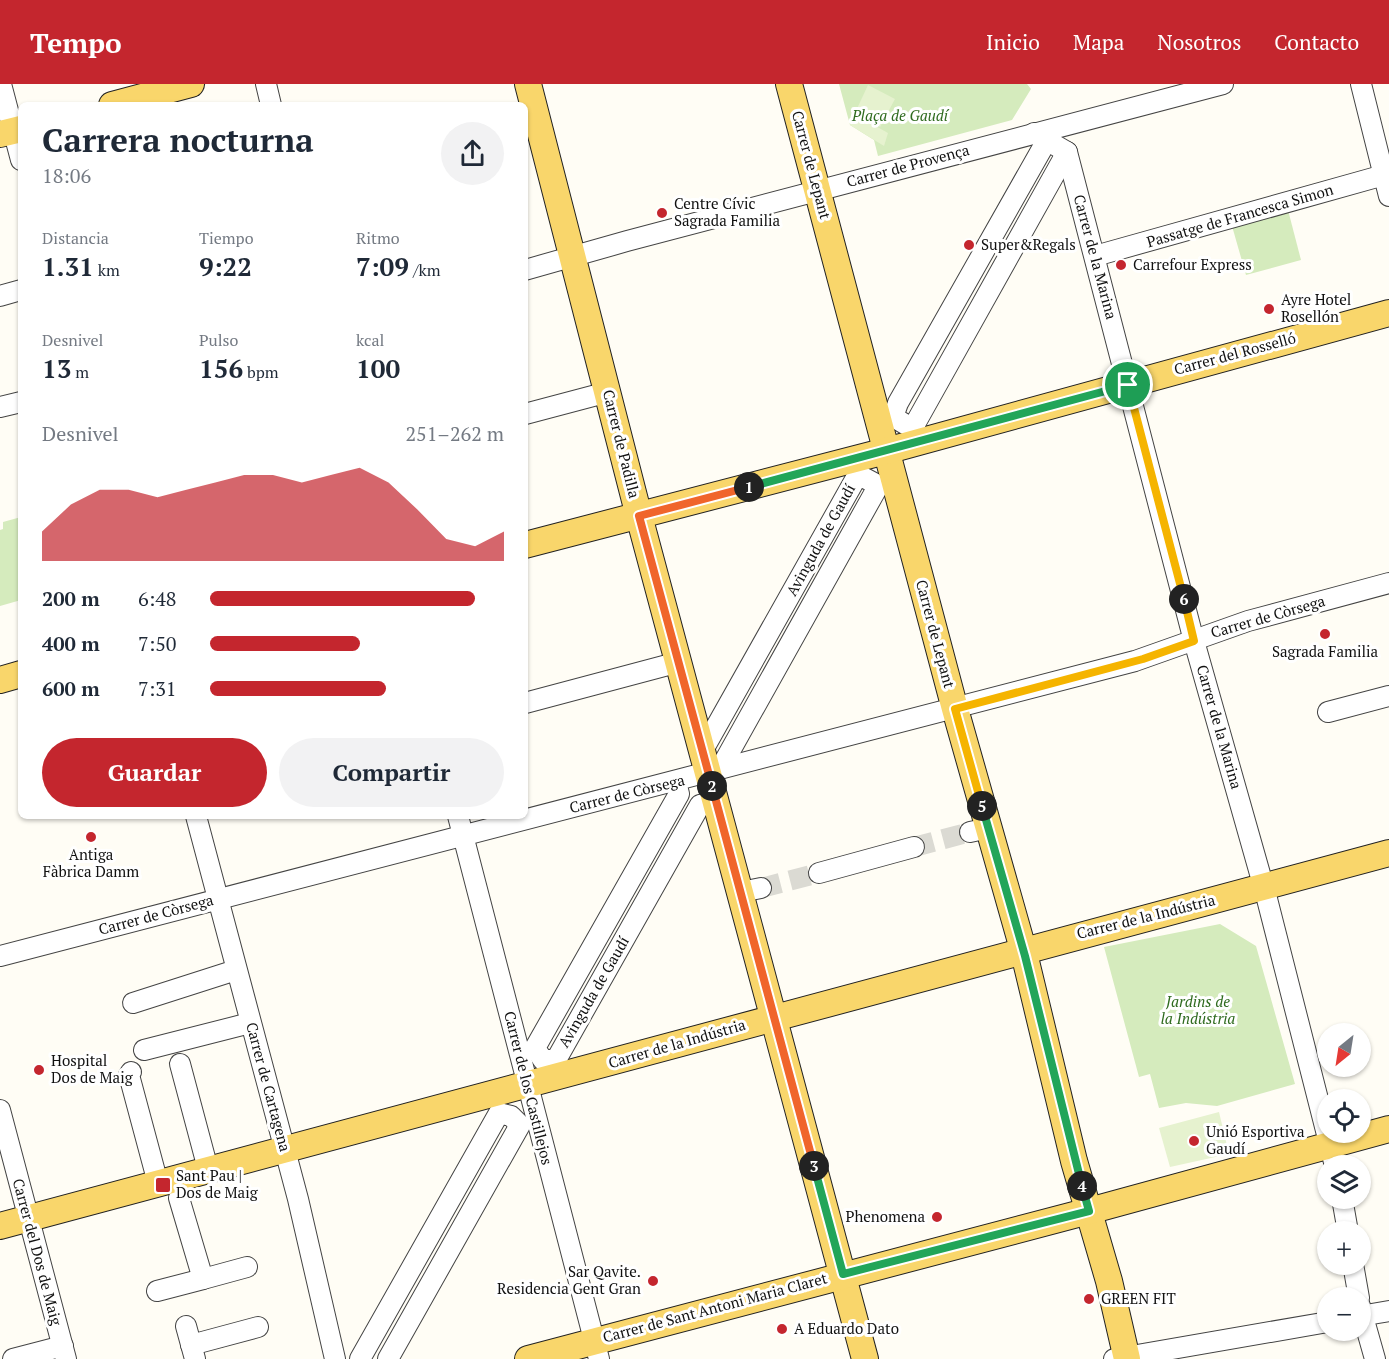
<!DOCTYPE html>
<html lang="es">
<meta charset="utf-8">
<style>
:root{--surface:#fff;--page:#f2f2f3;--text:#1f2937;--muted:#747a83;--accent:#c4262e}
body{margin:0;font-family:"PT Serif",serif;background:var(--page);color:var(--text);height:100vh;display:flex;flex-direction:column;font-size:22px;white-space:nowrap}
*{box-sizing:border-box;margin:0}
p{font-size:20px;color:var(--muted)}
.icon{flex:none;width:33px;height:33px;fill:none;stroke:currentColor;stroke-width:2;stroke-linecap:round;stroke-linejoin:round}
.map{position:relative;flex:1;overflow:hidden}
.details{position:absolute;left:18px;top:18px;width:510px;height:717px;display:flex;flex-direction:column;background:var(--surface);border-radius:9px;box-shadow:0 2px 4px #0004}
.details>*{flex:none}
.needle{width:39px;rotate:210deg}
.tools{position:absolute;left:1317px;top:939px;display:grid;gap:12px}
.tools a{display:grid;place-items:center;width:54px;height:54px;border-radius:50%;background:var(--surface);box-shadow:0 2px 4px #0004;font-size:30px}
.pin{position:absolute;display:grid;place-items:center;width:51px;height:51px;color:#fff;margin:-26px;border:3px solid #fff;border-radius:50%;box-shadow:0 2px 6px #0007}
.km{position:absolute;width:30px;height:30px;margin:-15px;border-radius:50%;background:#222;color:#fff;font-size:16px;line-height:30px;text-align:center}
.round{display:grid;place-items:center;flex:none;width:63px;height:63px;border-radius:32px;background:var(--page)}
.summary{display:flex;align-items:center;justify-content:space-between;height:102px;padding:0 24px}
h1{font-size:33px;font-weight:700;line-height:45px}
.figures{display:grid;grid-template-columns:repeat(3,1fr);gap:9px;height:102px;padding:6px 24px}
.figures div{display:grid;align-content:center}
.figures b{font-size:26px;font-weight:700}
.figures small{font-size:16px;font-weight:400}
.figures p{font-size:16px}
.chart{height:168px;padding:12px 24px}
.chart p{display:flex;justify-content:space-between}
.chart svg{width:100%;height:108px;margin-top:6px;fill:var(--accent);opacity:.7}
.button{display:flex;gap:12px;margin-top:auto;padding:12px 24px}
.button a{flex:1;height:69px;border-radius:36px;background:var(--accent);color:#fff;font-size:24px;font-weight:700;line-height:69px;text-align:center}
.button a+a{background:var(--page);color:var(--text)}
ul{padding:0 24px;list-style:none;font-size:20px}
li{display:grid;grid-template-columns:96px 72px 1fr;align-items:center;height:45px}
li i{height:15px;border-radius:8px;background:var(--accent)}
header{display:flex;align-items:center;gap:36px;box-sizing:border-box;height:84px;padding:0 30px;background:var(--accent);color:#fff}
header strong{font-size:28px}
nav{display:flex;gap:33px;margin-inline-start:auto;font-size:21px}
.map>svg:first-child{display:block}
</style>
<header>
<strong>Tempo</strong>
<nav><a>Inicio</a><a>Mapa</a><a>Nosotros</a><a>Contacto</a></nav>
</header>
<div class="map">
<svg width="1389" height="1275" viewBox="0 0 1389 1275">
<rect width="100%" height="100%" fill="#fffdf5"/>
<!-- green -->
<g fill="#d5ebbd">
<polygon points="839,0 1027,0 1031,5 1012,36 878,72 874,56 850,41"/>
<polygon points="1288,126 1301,176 1246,191 1232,142"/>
<polygon points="21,433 21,516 0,522 0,446 3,445 3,438"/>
<polygon points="1220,840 1256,862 1295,1000 1217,1022 1186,1019 1159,1024 1150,990 1139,993 1104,863"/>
</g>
<!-- pitch -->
<g fill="#e6f2cf">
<polygon points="868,1 895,15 880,43 855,29"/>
<polygon points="854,30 888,49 884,62 850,41"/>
<polygon points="1219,1028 1229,1070 1170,1083 1159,1044"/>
</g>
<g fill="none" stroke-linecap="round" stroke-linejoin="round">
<!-- minor-tunnel -->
<g stroke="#dbdad3" stroke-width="20" stroke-dasharray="20 10" stroke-linecap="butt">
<polyline points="914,763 970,748"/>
<polyline points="761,804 819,789"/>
</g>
<!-- minor casing -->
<g stroke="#444" stroke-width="22">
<g id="minor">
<polyline points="1,0 21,76"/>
<polyline points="266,0 271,21"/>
<polyline points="1361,0 1389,112"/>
<polyline points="1034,49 1067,68 1194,557 1266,811 1335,1082"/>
<polyline points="1047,56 898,319 893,333 910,343 915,340 1067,68"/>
<polyline points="1095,172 1384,91"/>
<polyline points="525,186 627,157 1223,0"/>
<polyline points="0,212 21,206"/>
<polyline points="0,323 21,318"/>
<polyline points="525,330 608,308"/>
<polyline points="525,619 679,578"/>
<polyline points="1328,628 1389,612"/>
<polyline points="703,666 856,394 859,391 874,399 876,406 720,685"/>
<polyline points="676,698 679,710 535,964 543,976 556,976 700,721 716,717"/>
<polyline points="196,732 298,1115 335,1275"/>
<polyline points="458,732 599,1275"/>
<polyline points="970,748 989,744"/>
<polyline points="819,789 914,763"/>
<polyline points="741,808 761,804"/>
<polyline points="0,872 1135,577 1248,537 1389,499"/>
<polyline points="133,919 236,886"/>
<polyline points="144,966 250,939"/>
<polyline points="180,980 208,1085"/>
<polyline points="131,988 129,991 155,1088"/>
<polyline points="0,1026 66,1275"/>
<polyline points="179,1114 203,1195 247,1183"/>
<polyline points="1342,1114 1348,1148"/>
<polyline points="1353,1180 1359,1214"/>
<polyline points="157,1207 203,1195"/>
<polyline points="1360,1222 1375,1275"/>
<polyline points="1360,1232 1389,1227"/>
<polyline points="186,1242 195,1275"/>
<polyline points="191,1261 258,1243"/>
<polyline points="13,1275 63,1262"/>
<polyline points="360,1275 499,1029 511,1032 520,1041 388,1275"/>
<polyline points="1114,1275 1328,1238"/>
</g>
</g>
<!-- major casing -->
<g stroke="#222" stroke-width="28">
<g id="major">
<polyline points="528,0 639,432 865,1275"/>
<polyline points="789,0 955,625 1023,865 1074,1077 1109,1197 1127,1275"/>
<polyline points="112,21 191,0"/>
<polyline points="0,50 21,45"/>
<polyline points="525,461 886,367 1389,229"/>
<polyline points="0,596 21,590"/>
<polyline points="0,1142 1389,769"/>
<polyline points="528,1275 1089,1127 1389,1045"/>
</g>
</g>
<!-- minor -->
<use href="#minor" stroke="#fff" stroke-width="20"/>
<!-- major -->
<use href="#major" stroke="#f9d66b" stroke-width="26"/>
</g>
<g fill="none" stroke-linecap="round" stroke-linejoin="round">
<!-- split-1 casing -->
<g stroke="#fff" stroke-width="12">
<polyline id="split-1" points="749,403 1128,301"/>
</g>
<!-- split-2 casing -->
<g stroke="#fff" stroke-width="12">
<polyline id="split-2" points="712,702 639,432 749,403"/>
</g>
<!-- split-3 casing -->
<g stroke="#fff" stroke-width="12">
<polyline id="split-3" points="712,702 814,1082"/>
</g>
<!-- split-4 casing -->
<g stroke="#fff" stroke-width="12">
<polyline id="split-4" points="814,1082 843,1190 1089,1127 1082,1102"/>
</g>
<!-- split-5 casing -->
<g stroke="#fff" stroke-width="12">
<polyline id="split-5" points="982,722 1025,872 1082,1102"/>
</g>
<!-- split-6 casing -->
<g stroke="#fff" stroke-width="12">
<polyline id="split-6" points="982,722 955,625 1143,575 1194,557 1184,515"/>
</g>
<!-- split-7 casing -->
<g stroke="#fff" stroke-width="12">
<polyline id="split-7" points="1128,301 1184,515"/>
</g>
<!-- split-1 -->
<use href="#split-1" stroke="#22a559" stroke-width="8"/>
<!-- split-2 -->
<use href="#split-2" stroke="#f0652b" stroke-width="8"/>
<!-- split-3 -->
<use href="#split-3" stroke="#f0652b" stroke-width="8"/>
<!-- split-4 -->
<use href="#split-4" stroke="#22a559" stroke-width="8"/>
<!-- split-5 -->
<use href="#split-5" stroke="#22a559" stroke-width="8"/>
<!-- split-6 -->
<use href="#split-6" stroke="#f5b400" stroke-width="8"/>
<!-- split-7 -->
<use href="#split-7" stroke="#f5b400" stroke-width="8"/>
</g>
<!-- markers -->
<g fill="#c4262e" stroke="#fff" stroke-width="2">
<circle cx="662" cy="129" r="6"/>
<circle cx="969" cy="161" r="6"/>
<circle cx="1121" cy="181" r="6"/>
<circle cx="1269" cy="225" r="6"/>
<circle cx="1325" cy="550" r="6"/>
<circle cx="91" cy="753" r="6"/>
<circle cx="39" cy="986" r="6"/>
<circle cx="1194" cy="1057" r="6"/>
<rect x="155" y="1093" width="16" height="16" rx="3"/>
<circle cx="937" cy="1133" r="6"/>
<circle cx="653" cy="1197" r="6"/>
<circle cx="1089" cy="1215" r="6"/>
<circle cx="782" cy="1245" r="6"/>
</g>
<g text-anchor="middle" stroke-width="6" stroke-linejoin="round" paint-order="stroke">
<!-- park labels -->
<g font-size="15" font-style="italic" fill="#2f6b1f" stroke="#fff">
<text x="900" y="37">Plaça de Gaudí</text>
<text x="1198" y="923">Jardins de<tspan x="1198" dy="17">la Indústria</tspan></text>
</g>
<!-- street labels -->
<g font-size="15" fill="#111" stroke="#fff">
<text transform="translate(811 81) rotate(75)" y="5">Carrer de Lepant</text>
<text transform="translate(908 82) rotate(-15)" y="5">Carrer de Provença</text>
<text transform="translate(1240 132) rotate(-16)" y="5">Passatge de Francesca Simon</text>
<text transform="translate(1095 173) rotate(75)" y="5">Carrer de la Marina</text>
<text transform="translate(1235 270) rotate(-15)" y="5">Carrer del Rosselló</text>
<text transform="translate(621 360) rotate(76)" y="5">Carrer de Padilla</text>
<text transform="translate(821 456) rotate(-61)" y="5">Avinguda de Gaudí</text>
<text transform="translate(1268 533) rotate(-16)" y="5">Carrer de Còrsega</text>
<text transform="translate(935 550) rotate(75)" y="5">Carrer de Lepant</text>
<text transform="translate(1219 643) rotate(74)" y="5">Carrer de la Marina</text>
<text transform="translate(627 710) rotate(-14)" y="5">Carrer de Còrsega</text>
<text transform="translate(156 831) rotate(-15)" y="5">Carrer de Còrsega</text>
<text transform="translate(1146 833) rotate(-14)" y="5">Carrer de la Indústria</text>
<text transform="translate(594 908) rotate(-60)" y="5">Avinguda de Gaudí</text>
<text transform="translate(677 960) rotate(-16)" y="5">Carrer de la Indústria</text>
<text transform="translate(268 1003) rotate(75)" y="5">Carrer de Cartagena</text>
<text transform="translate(528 1004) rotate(76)" y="5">Carrer de los Castillejos</text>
<text transform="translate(37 1168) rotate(75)" y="5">Carrer del Dos de Maig</text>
<text transform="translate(715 1224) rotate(-15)" y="5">Carrer de Sant Antoni Maria Claret</text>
</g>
<!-- poi labels -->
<g font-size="15" fill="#111" stroke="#fff" text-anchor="start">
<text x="674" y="125">Centre Cívic<tspan x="674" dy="17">Sagrada Familia</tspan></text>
<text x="981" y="166">Super&amp;Regals</text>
<text x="1133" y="186">Carrefour Express</text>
<text x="1281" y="221">Ayre Hotel<tspan x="1281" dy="17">Rosellón</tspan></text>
<text x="1325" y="573" text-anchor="middle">Sagrada Familia</text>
<text x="91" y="776" text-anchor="middle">Antiga<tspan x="91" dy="17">Fàbrica Damm</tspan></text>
<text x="51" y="982">Hospital<tspan x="51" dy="17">Dos de Maig</tspan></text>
<text x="1206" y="1053">Unió Esportiva<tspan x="1206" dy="17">Gaudí</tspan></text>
<text x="176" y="1097">Sant Pau |<tspan x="176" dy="17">Dos de Maig</tspan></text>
<text x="925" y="1138" text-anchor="end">Phenomena</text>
<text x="641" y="1193" text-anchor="end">Sar Qavite.<tspan x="641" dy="17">Residencia Gent Gran</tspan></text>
<text x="1101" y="1220">GREEN FIT</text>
<text x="794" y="1250">A Eduardo Dato</text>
</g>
</g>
</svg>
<div class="tools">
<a><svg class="needle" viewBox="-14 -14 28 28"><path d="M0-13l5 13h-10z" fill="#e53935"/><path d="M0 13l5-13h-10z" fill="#747a83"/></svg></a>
<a><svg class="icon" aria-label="locate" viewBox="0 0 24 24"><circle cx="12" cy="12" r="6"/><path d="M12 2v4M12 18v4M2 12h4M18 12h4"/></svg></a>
<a><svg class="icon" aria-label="layers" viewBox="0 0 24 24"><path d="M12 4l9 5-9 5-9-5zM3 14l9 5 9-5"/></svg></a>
<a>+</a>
<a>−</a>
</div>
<div class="pin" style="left:1128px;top:301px;background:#1e9e55"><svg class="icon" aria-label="arrive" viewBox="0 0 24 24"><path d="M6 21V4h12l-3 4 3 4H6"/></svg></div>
<b class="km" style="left:749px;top:403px">1</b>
<b class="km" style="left:712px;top:702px">2</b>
<b class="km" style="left:814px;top:1082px">3</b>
<b class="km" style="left:1082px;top:1102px">4</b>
<b class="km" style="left:982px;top:722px">5</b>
<b class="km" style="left:1184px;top:515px">6</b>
<section class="details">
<div class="summary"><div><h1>Carrera nocturna</h1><p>18:06</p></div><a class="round"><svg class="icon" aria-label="share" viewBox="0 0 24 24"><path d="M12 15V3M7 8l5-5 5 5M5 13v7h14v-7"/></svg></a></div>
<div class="figures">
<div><p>Distancia</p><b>1.31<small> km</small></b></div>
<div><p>Tiempo</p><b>9:22</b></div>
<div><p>Ritmo</p><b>7:09<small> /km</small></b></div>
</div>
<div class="figures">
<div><p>Desnivel</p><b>13<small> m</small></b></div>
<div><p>Pulso</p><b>156<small> bpm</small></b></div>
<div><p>kcal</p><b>100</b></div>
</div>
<div class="chart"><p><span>Desnivel</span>251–262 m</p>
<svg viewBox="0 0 160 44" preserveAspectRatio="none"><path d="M0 44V32L10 21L20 15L30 15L40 18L50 15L60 12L70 9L80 9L90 12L100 9L110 6L120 12L130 23L140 35L150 38L160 32V44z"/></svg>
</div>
<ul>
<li><b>200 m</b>6:48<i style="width:90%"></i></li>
<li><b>400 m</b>7:50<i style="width:51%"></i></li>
<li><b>600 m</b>7:31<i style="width:60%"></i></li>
</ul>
<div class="button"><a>Guardar</a><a>Compartir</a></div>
</section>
</div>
